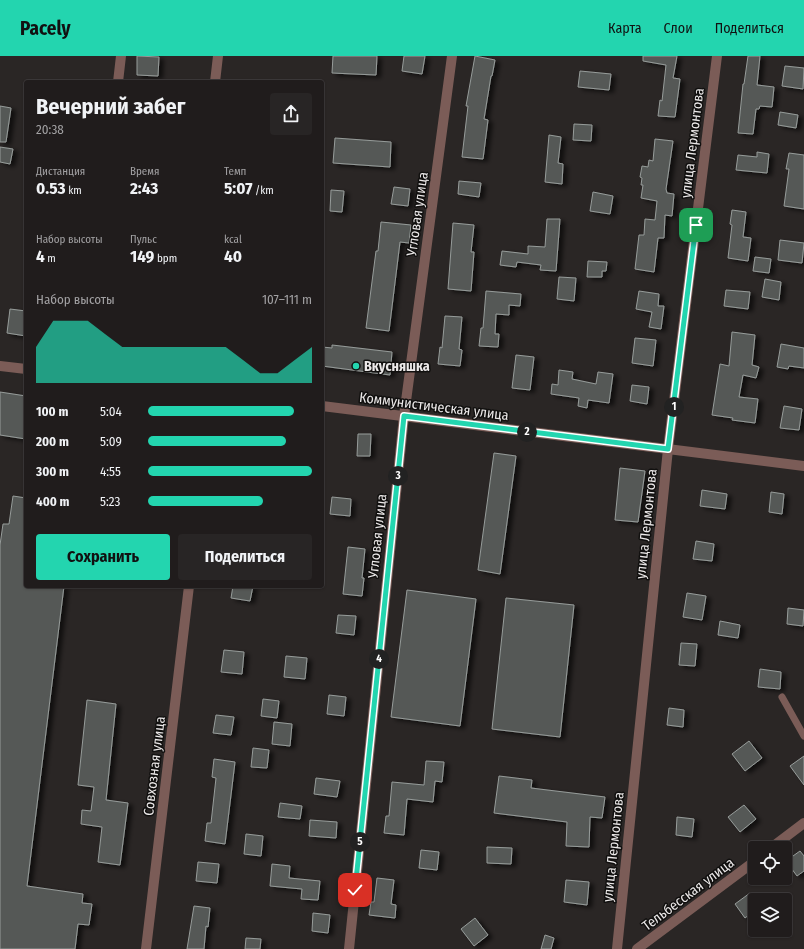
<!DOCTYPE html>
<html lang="ru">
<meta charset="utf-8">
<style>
:root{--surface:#201c1c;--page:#282525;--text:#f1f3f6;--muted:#a2a1a3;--line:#3d3a3b;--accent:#23d5af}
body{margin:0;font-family:"Fira Sans Condensed",sans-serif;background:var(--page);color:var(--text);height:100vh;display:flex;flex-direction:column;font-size:15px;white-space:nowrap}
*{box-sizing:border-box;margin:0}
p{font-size:13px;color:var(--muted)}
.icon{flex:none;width:22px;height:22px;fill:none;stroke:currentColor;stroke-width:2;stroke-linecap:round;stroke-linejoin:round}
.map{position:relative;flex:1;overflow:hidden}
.side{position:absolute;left:24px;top:24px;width:300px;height:508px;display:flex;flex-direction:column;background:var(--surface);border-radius:4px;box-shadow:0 1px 3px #0004,0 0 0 1px var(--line)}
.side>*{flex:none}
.buttons{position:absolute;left:748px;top:785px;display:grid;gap:8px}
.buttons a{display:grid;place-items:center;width:44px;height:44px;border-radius:4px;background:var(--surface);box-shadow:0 1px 3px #0004,0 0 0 1px var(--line);font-size:20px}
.pin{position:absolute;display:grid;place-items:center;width:34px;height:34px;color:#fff;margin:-17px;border-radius:8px;box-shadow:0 2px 6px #0006}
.km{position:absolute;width:20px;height:20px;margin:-10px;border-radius:50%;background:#222;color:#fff;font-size:11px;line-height:20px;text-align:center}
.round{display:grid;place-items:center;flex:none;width:42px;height:42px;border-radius:4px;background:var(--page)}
.head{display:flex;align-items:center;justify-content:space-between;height:68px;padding:0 12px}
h1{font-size:22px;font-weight:700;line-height:30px}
.metrics{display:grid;grid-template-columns:repeat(3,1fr);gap:6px;height:68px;padding:4px 12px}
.metrics div{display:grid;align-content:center}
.metrics b{font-size:17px;font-weight:700}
.metrics small{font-size:11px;font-weight:400}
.metrics p{font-size:11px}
.chart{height:112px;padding:8px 12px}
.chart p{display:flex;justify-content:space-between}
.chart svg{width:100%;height:72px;margin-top:4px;fill:var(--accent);opacity:.7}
.action{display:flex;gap:8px;margin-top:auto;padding:8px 12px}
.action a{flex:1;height:46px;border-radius:4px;background:var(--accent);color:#111;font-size:16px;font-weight:700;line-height:46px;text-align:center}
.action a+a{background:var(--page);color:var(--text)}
ul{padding:0 12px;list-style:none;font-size:13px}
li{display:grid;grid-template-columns:64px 48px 1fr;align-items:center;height:30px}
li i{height:10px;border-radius:5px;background:var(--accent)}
header{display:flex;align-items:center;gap:24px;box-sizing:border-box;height:56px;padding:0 20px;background:var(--accent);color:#111}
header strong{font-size:19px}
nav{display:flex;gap:22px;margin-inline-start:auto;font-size:14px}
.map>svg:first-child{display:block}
</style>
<header>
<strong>Pacely</strong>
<nav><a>Карта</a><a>Слои</a><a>Поделиться</a></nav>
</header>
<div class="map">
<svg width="804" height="893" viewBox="0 0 804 893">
<defs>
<filter id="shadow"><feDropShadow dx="4.5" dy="2.5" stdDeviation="2" flood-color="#0009"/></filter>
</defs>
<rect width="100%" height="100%" fill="#2a2625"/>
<!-- building -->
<g fill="#545957" stroke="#979c9a" filter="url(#shadow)">
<polygon points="137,0 159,1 158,20 137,19"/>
<polygon points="333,0 377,0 376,19 332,17"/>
<polygon points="404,0 425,0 422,18 402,15"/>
<polygon points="475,0 495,4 492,20 491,20 484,63 488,64 483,103 462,101 468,50 466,50"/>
<polygon points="643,0 677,0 673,22 680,23 675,61 658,60 660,44 662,45 666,9 643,5"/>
<polygon points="748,0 760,0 757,29 774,31 772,51 760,50 759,53 756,53 753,78 738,77 743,28 744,28"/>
<polygon points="785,10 804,12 803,33 782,30"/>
<polygon points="580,15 611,18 609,34 578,31"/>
<polygon points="0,50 11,52 6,86 0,86"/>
<polygon points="780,56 798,59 796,72 778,69"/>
<polygon points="574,68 592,69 591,85 573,84"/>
<polygon points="549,79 561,81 558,107 563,108 562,128 545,126"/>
<polygon points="335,82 391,86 390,111 333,107"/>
<polygon points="655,83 673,85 666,133 667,137 674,138 672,160 665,159 664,182 658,182 654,216 635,213 639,179 644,179 645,163 655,164 657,145 641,142 643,129 641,129 642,122 640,121 642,110 648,111 649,104 653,105"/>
<polygon points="0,91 13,93 10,108 0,106"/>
<polygon points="757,96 769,98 767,117 736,114 738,99 757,101"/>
<polygon points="789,97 804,99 804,153 784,150 789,113 786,113"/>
<polygon points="459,125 481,127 479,141 458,138"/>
<polygon points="394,131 410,133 408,150 391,148"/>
<polygon points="331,134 344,135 342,156 330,155"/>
<polygon points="593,136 613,140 610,158 590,155"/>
<polygon points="732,154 746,156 743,181 751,182 748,205 728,202 732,169 730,168"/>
<polygon points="547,163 560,163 556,215 540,214 541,209 517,206 516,211 500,209 502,195 528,198 528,190 545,191"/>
<polygon points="381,166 411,169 409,187 400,186 389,275 366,272 376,195 378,195"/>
<polygon points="453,167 474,169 471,196 474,196 471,235 448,233"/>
<polygon points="780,184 804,187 802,207 778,204"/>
<polygon points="755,201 771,203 769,217 753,215"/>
<polygon points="588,205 607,206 606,215 602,215 602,221 587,221"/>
<polygon points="559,221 576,222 574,245 557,243"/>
<polygon points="765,223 781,226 779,244 762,241"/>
<polygon points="726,234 750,236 748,253 724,250"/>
<polygon points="486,235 521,238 520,250 509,249 509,259 496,258 495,278 499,278 498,291 479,290 481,272 483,272"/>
<polygon points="639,235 659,238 658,250 664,250 661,273 649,271 652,256 636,253"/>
<polygon points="10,253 26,255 26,280 7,277"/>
<polygon points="445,260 462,261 459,293 462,294 460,310 438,308 440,291 442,292"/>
<polygon points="732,276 755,279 752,309 759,311 756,322 743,319 739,341 758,343 755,367 732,364 733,362 712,359 720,308 729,310"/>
<polygon points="635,282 656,284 653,310 632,307"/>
<polygon points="781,288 804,292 804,312 789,310 788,313 777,311"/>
<polygon points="332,289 392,296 390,319 322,310 322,291 332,292"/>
<polygon points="516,299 534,301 530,334 512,332"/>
<polygon points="559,314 573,316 572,323 596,328 598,316 613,318 609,347 588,344 587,352 578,350 579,342 551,338 552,328 558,329"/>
<polygon points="632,329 649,331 647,348 630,345"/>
<polygon points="0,336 26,340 26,383 0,379"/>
<polygon points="784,350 802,353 799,374 780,372"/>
<polygon points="358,378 371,378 370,400 357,400"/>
<polygon points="494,397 516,400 500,518 478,514"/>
<polygon points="620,412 645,415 638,466 615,464"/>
<polygon points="702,434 727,438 725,453 700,450"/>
<polygon points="771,436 784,438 782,458 769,456"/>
<polygon points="13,440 26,442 26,530 64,530 27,830 83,838 82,847 92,848 89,869 78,868 75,893 0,893 0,489 3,468 9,468"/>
<polygon points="332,441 351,443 350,460 330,458"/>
<polygon points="696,485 714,488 712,505 693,503"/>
<polygon points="348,491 365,493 362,522 364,522 362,540 343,538"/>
<polygon points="233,530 253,530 250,545 231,542"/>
<polygon points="407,534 476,543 460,670 391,661"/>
<polygon points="687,537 706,540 702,564 683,561"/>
<polygon points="506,542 574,549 560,681 492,673"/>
<polygon points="788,552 804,554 803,570 787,568"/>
<polygon points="338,559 356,560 354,579 336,577"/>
<polygon points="720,565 740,569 738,582 718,579"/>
<polygon points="681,587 697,588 695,610 679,609"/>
<polygon points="224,594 244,596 242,618 221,616"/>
<polygon points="286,600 307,602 305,623 284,621"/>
<polygon points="760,613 781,616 780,633 758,631"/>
<polygon points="329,639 346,641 344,660 327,658"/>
<polygon points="263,643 279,645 277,662 261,660"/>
<polygon points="87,644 116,648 106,744 128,747 120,809 98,806 102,771 81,768 82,754 91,755 94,731 78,729"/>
<polygon points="669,652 684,654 683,671 667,669"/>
<polygon points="216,659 234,661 231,679 213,677"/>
<polygon points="274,666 292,668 290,690 272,688"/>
<polygon points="749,685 762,702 745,715 732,698"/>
<polygon points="253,692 269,694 267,712 251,711"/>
<polygon points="804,700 804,729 790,710"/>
<polygon points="214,703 235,706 225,788 205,785 207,767 211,767 216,722 212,721"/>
<polygon points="426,705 444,706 442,726 435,725 433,746 407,743 404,779 384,777 386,760 389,760 392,726 424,729"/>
<polygon points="499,720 532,724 531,732 605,741 602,762 590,761 589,791 566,790 567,766 494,757"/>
<polygon points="316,722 340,725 337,741 314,738"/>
<polygon points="280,747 302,750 300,763 278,761"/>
<polygon points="744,749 756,763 740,776 728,761"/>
<polygon points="677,761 694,763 692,781 676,779"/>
<polygon points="310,764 337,766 336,782 309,780"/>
<polygon points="246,778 263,780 261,800 244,798"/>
<polygon points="487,791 512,792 511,808 487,807"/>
<polygon points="421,794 439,796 437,814 419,812"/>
<polygon points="800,795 804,800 804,815 797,820 786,805"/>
<polygon points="198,806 219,808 217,827 196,825"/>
<polygon points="272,808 290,810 289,822 320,825 318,844 301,843 302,833 270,830"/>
<polygon points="377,822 394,824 391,848 396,849 395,862 369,859 371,846 374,846"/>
<polygon points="566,824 589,826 587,849 564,846"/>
<polygon points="750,837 755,843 755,854 745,862 735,848"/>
<polygon points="194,850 210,852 208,871 206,870 204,893 187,893"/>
<polygon points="313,857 330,859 328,877 312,875"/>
<polygon points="475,862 488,879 474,890 461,873"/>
<polygon points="545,879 554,882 551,893 541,893"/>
<polygon points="246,882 261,883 260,893 245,893"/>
</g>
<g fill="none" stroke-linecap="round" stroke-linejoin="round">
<!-- service -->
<polyline stroke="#7b5c57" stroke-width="7" points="782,641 804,680"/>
<!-- minor -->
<g stroke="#7b5c57" stroke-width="10">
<polyline points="118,26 121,0"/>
<polyline points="215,26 218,0"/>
<polyline points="146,893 189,530"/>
<polyline points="349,893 404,360 452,0"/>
<polyline points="617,893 668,393 717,0"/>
</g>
<!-- tertiary -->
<g stroke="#7b5c57" stroke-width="10">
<polyline points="0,310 26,313"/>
<polyline points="322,350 804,410"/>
<polyline points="771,792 804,767"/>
<polyline points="637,893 755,805"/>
</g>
</g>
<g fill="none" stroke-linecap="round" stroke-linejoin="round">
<!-- route casing -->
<g stroke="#fff" stroke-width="8">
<polyline id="route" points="355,834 404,360 668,393 696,169"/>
</g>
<!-- route -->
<use href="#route" stroke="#23d5af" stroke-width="5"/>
</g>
<!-- markers -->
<circle fill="#23d5af" stroke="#11100f" stroke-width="1.5" cx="356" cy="310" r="4"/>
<g text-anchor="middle" stroke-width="3" stroke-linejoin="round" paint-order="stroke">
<!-- street labels -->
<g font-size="14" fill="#ece9e9" stroke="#11100f">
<text transform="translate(692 87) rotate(-83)" y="5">улица Лермонтова</text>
<text transform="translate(417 158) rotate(-82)" y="5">Угловая улица</text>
<text transform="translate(434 350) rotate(7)" y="5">Коммунистическая улица</text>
<text transform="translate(646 468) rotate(-84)" y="5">улица Лермонтова</text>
<text transform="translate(377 480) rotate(-84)" y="5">Угловая улица</text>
<text transform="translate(154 710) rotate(-83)" y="5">Совхозная улица</text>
<text transform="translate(613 791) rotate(-84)" y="5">улица Лермонтова</text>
<text transform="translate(688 838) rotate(-37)" y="5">Тельбесская улица</text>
</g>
<!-- poi labels -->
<g font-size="14" font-weight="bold" fill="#ece9e9" stroke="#11100f" text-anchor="start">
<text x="364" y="315">Вкусняшка</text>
</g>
</g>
</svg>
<div class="buttons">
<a><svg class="icon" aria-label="locate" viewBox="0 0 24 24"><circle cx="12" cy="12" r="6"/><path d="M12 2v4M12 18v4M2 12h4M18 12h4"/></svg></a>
<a><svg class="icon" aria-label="layers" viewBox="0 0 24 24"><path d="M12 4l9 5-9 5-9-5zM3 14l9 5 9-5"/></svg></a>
</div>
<div class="pin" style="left:696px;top:169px;background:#1e9e55"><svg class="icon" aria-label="arrive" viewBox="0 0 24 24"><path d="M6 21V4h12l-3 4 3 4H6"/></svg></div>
<div class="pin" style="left:355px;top:834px;background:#d93025"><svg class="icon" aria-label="check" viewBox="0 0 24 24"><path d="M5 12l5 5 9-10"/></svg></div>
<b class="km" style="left:674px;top:351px">1</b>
<b class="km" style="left:527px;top:376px">2</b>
<b class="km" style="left:398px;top:420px">3</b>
<b class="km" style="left:379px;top:603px">4</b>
<b class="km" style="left:360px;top:786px">5</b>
<section class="side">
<div class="head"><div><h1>Вечерний забег</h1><p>20:38</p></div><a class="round"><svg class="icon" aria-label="share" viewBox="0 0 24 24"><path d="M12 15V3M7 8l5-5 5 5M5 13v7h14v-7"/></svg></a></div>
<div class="metrics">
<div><p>Дистанция</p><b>0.53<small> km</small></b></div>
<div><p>Время</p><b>2:43</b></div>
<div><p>Темп</p><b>5:07<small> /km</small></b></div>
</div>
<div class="metrics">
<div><p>Набор высоты</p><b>4<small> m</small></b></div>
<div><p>Пульс</p><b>149<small> bpm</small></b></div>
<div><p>kcal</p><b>40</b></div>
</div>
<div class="chart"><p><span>Набор высоты</span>107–111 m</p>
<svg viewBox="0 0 160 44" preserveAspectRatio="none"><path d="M0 44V22L10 6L20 6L30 6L40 14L50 22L60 22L70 22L80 22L90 22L100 22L110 22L120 30L130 38L140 38L150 30L160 22V44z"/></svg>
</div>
<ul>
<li><b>100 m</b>5:04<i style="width:89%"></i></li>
<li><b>200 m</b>5:09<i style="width:84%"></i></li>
<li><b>300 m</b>4:55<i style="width:100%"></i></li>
<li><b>400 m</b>5:23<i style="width:70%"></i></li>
</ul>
<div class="action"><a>Сохранить</a><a>Поделиться</a></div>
</section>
</div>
